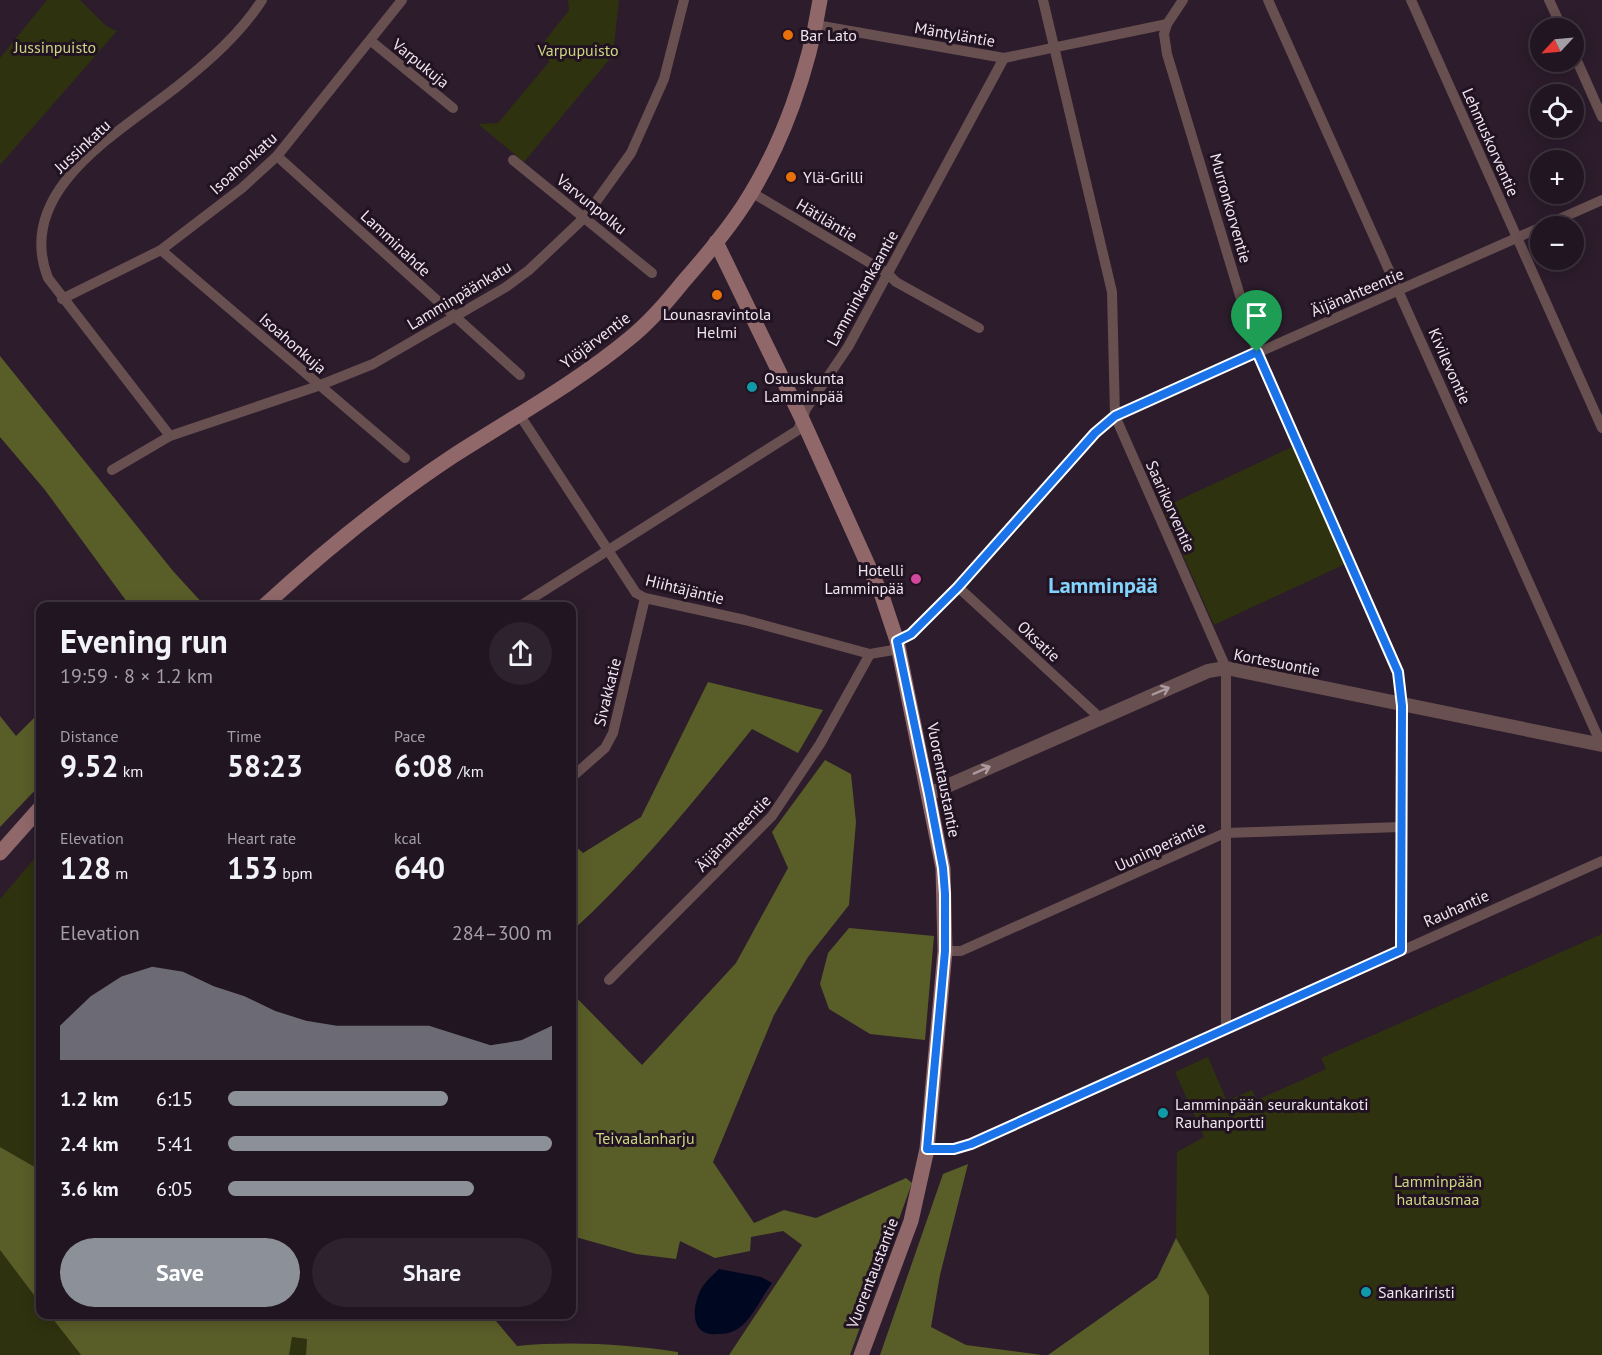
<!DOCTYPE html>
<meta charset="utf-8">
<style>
:root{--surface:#211521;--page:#2d222e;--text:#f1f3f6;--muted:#a29fa5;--line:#3e343f;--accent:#8c9099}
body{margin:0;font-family:"PT Sans",sans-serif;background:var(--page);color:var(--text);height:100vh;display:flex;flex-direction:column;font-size:22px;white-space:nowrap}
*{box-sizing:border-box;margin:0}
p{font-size:20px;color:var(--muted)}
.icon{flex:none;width:33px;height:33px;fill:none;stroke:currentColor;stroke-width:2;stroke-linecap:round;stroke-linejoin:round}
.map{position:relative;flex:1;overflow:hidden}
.sheet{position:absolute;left:36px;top:602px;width:540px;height:717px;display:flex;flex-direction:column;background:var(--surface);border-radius:12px;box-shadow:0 3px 15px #0003,0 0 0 2px var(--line)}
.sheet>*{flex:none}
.needle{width:39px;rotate:244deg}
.controls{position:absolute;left:1530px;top:18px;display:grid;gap:12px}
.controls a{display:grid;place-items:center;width:54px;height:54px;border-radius:50%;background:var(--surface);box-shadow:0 3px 15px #0003,0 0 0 2px var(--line);font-size:30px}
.pin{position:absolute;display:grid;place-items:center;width:51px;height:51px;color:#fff;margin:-62px -26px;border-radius:50% 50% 50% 0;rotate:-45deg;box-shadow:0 0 6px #0007}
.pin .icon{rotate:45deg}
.round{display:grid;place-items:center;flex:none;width:63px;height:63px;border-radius:32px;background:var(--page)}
.overview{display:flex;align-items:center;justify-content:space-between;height:102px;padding:0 24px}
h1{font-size:33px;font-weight:700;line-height:45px}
.metrics{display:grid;grid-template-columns:repeat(3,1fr);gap:9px;height:102px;padding:6px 24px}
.metrics div{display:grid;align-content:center}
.metrics b{font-size:30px;font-weight:700}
.metrics small{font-size:16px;font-weight:400}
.metrics p{font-size:16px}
.chart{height:168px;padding:12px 24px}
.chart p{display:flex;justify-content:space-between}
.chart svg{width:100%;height:108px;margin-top:6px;fill:var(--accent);opacity:.7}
.cta{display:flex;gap:12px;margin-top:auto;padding:12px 24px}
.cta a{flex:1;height:69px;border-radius:36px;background:var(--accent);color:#fff;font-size:24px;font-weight:700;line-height:69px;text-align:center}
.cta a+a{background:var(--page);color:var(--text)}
ul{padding:0 24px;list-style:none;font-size:20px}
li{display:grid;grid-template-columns:96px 72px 1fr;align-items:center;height:45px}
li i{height:15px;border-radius:8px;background:var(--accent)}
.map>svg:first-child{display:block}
</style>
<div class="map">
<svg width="1602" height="1355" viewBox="0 0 1602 1355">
<rect width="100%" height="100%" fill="#2c1c2c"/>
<!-- green -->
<g fill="#2f320e">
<polygon points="47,0 80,0 106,26 117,31 0,165 0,58"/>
<polygon points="568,0 619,0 613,55 524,162 478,124 498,123 549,62 544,42 569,10"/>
<polygon points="1292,447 1345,564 1214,625 1162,508"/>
<polygon points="40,852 40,1170 0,1147 0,899"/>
<polygon points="1602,934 1602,1355 1209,1355 1208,1296 1176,1238 1177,1152 1204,1137 1175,1072 1208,1057 1227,1101 1252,1090 1257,1100 1326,1069 1321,1058"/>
<polygon points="0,1250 40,1303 40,1314 49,1314 81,1355 0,1355"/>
<polygon points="291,1337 307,1339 306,1355 289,1355"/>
</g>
<!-- forest -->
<g fill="#595d28">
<polygon points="0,356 173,571 205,606 130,606 45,490 0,437"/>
<path d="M708 682 823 710 798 753 752 729C695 800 639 870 572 931V843L583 853 641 817Z"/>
<polygon points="40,712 40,785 0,827 0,716 16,736"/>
<polygon points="825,760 851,774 856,822 849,905 808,957 774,1015 713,1162 754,1223 784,1210 816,1218 906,1178 912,1183 850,1355 729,1355 802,1245 783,1231 751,1237 750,1251 715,1258 680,1241 676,1259 636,1254 572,1236 572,993 642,1065 736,963 788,868 772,832"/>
<polygon points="849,928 934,936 925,1040 870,1034 829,1009 820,984 828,953"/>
<polygon points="0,1147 40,1170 40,1303 0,1250"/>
<polygon points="968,1164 940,1275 931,1327 966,1345 1042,1355 880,1355 943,1174"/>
<polygon points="1176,1238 1209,1296 1209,1355 1048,1355 1157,1278"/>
<path d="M49 1314H479L496 1321 517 1346C570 1341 624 1344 678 1352V1355H306L307 1339 292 1337 289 1355H81Z"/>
</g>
<!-- water -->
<path fill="#000720" d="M719 1269 761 1277 772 1283C762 1296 752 1319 739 1328 732 1333 725 1334 717 1334 688 1337 692 1303 703 1286 707 1280 714 1274 719 1269Z"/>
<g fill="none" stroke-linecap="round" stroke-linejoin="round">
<!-- minor -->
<g stroke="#684f50" stroke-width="10">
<polyline points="1043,0 1112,292 1115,416 1226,668 1226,1027"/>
<polyline points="1268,0 1602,746"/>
<polyline points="1411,0 1602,428"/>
<polyline points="1549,0 1562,28"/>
<polyline points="1167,24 1164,34 1167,54 1257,352 1399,672 1402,706 1401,950"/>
<polyline points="816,25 1004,58 1167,24 1183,0"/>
<polyline points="371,41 453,108"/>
<polyline points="1574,54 1602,117"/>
<polyline points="277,156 520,375"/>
<polyline points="513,160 652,273"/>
<polyline points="751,192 887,273 896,282 979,328"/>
<polyline points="161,250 405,458"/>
<polyline points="62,299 161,250 242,188 277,156 402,0"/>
<polyline points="519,414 636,593 645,598 745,620 870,654 899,649"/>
<path d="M170 436 48 278C13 189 122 131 179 85 209 61 241 33 262 0"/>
<polyline points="112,470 170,436 318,386 373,364 506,287 529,270 585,217 631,153 664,79 684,0"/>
<polyline points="958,587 1099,717"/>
<polyline points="520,606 798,430 806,409 848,347 1004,58"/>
<polyline points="897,641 911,634 958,587 1095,433 1115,416 1602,200"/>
<polyline points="572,777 605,748 613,733 645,598"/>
<polyline points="945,951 961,951 1225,833 1400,827"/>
<polyline points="609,980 772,816 820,744 870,654"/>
<polyline points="927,1149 954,1149 971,1144 1602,861"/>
</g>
<!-- tertiary -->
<polyline stroke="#684f50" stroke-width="14" points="929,794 1208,671 1226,668 1602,745"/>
<!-- secondary -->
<g stroke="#90686a" stroke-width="15">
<polyline points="716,242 803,421 882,596 897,641 943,868 945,951 927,1149 911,1221 861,1355"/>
<path d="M264 606C324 551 385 501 453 456 512 418 576 383 630 338 650 322 667 302 683 282 705 257 727 231 745 203 783 144 809 69 820 0"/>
<polyline points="0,853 40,808"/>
</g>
</g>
<!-- one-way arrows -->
<defs><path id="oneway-shaft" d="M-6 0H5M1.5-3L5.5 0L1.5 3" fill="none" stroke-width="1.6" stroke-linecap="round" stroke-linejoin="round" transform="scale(1.5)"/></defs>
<g stroke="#ac9aa0">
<use href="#oneway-shaft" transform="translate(1161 691) rotate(-23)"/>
<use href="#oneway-shaft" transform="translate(982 770) rotate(-24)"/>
</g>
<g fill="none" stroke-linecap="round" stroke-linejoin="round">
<!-- route casing -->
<g stroke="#fff" stroke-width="12">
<polygon id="route" points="1257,352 1398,672 1402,706 1401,950 971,1144 954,1149 927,1149 945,951 945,894 943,868 929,794 897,641 911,634 958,587 1095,433 1115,416"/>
</g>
<!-- route -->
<use href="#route" stroke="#1a73e8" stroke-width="8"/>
</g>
<!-- markers -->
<g fill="#e8710a" stroke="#221322" stroke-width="2">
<circle cx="788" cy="35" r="6"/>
<circle cx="791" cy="177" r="6"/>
<circle cx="717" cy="295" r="6"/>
</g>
<g fill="#0f9aa8" stroke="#221322" stroke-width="2">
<circle cx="752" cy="387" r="6"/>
<circle cx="1163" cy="1113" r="6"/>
<circle cx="1366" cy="1292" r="6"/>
</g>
<circle fill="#d1479c" stroke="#221322" stroke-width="2" cx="916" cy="579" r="6"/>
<g text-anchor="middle" stroke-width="6" stroke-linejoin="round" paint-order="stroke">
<!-- street labels -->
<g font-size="16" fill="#f0e5f0" stroke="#221322">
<text transform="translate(955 34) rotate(10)" y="6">Mäntyläntie</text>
<text transform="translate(421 63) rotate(39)" y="6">Varpukuja</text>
<text transform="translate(1491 142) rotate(66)" y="6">Lehmuskorventie</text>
<text transform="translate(82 146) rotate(-43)" y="6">Jussinkatu</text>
<text transform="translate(243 163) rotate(-42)" y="6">Isoahonkatu</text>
<text transform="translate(592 204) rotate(39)" y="6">Varvunpolku</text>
<text transform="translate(1231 208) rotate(74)" y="6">Murronkorventie</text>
<text transform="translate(827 220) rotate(31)" y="6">Hätiläntie</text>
<text transform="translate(396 243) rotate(43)" y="6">Lamminahde</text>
<text transform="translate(862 288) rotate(-61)" y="6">Lamminkankaantie</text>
<text transform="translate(1357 292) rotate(-23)" y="6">Äijänahteentie</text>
<text transform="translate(459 295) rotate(-31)" y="6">Lamminpäänkatu</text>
<text transform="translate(595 340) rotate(-37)" y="6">Ylöjärventie</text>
<text transform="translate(293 343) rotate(41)" y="6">Isoahonkuja</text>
<text transform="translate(1450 366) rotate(66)" y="6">Kivilevontie</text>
<text transform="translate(1171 506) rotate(66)" y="6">Saarikorventie</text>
<text transform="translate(685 589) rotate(14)" y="6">Hiihtäjäntie</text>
<text transform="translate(1039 641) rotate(43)" y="6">Oksatie</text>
<text transform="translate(1277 662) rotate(11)" y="6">Kortesuontie</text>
<text transform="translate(607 692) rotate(-76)" y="6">Sivakkatie</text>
<text transform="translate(944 780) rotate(79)" y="6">Vuorentaustantie</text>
<text transform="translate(733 833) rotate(-46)" y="6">Äijänahteentie</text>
<text transform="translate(1160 846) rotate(-25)" y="6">Uuninperäntie</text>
<text transform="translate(1456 908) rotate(-24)" y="6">Rauhantie</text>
<text transform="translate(872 1273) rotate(-69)" y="6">Vuorentaustantie</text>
</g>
<!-- poi labels -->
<g font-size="16" fill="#f0e5f0" stroke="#221322" text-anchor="start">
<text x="800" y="41">Bar Lato</text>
<text x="803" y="183">Ylä-Grilli</text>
<text x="717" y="320" text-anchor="middle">Lounasravintola<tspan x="717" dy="18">Helmi</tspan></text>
<text x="764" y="384">Osuuskunta<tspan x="764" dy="18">Lamminpää</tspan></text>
<text x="904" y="576" text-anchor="end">Hotelli<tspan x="904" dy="18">Lamminpää</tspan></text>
<text x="1175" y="1110">Lamminpään seurakuntakoti<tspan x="1175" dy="18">Rauhanportti</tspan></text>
<text x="1378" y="1298">Sankariristi</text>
</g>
<!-- park labels -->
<g font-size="16" fill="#ced684" stroke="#221322">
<text x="55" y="53">Jussinpuisto</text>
<text x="578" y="56">Varpupuisto</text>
<text x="645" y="1144">Teivaalanharju</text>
<text x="1438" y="1187">Lamminpään<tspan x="1438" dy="18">hautausmaa</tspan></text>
</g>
<!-- district labels -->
<g font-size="22" font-weight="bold" fill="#82d4fe" stroke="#221322">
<text x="1103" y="593">Lamminpää</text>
</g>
</g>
</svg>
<div class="controls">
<a><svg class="needle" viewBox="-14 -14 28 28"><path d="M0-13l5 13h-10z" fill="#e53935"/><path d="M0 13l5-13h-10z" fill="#a29fa5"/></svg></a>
<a><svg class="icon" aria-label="locate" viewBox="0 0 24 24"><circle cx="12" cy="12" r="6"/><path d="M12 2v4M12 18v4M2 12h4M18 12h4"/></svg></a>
<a>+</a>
<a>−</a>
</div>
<div class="pin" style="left:1257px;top:352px;background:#1e9e55"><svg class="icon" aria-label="arrive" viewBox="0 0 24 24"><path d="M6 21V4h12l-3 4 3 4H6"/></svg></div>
<section class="sheet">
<div class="overview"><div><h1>Evening run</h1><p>19:59 · 8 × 1.2 km</p></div><a class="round"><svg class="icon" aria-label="share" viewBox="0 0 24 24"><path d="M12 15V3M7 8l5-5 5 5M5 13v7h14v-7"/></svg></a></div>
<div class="metrics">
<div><p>Distance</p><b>9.52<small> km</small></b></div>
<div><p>Time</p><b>58:23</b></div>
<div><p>Pace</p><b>6:08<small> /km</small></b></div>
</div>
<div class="metrics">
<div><p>Elevation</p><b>128<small> m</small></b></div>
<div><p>Heart rate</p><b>153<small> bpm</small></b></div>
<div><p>kcal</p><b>640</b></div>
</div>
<div class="chart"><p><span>Elevation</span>284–300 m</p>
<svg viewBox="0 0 160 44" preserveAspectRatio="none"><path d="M0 44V30L10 18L20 10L30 6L40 8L50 14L60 18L70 24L80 28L90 30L100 30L110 30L120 30L130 34L140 38L150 36L160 30V44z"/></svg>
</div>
<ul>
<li><b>1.2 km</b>6:15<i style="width:68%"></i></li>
<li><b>2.4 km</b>5:41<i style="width:100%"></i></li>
<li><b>3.6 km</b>6:05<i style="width:76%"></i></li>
</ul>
<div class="cta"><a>Save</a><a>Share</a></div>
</section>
</div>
